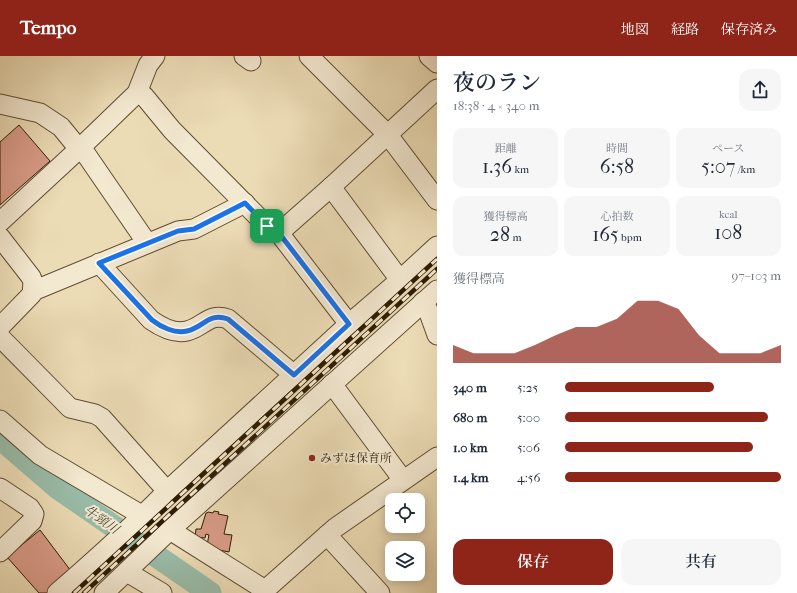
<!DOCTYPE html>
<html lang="ja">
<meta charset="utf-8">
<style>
:root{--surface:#fff;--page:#f6f6f7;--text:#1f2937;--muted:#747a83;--accent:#8f2418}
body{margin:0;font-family:"IM FELL French Canon","Noto Serif JP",serif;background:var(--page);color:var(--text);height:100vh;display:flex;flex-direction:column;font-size:15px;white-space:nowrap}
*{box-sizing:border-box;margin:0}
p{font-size:13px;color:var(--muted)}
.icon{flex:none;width:22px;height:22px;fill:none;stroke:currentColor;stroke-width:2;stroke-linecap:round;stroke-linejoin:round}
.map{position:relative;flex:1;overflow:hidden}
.side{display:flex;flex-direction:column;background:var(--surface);width:360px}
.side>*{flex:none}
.fabs{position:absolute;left:385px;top:437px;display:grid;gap:8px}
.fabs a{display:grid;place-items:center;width:40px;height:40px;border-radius:8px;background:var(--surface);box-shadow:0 2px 10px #0003;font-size:20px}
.pin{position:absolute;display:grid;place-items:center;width:34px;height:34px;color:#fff;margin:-17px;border-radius:8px;box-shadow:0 2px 6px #0006}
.round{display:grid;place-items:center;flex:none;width:42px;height:42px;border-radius:12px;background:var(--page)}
.overview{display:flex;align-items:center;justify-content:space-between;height:68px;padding:0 16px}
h1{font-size:22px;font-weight:600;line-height:30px}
.metrics{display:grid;grid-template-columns:repeat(3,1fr);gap:6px;height:68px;padding:4px 16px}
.metrics div{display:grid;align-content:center;border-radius:10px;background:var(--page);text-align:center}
.metrics b{font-size:20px;font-weight:600}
.metrics small{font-size:11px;font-weight:400}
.metrics p{font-size:11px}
.chart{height:112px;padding:8px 16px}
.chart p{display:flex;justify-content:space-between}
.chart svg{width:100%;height:72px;margin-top:4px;fill:var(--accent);opacity:.7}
.primary-button{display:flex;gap:8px;margin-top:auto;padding:8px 16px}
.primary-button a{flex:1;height:46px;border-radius:12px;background:var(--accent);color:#fff;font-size:16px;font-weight:600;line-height:46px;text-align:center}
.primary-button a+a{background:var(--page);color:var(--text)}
ul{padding:0 16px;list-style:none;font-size:13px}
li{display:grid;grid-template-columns:64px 48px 1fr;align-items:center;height:30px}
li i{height:10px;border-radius:5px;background:var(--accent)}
header{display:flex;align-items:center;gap:24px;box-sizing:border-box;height:56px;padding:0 20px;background:var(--accent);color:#fff}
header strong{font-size:19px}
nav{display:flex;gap:22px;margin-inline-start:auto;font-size:14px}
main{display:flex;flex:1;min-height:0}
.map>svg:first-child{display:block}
</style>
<header>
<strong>Tempo</strong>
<nav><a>地図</a><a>経路</a><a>保存済み</a></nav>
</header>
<main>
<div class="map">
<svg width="437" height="537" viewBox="0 0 437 537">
<rect width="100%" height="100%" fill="#ecdcb6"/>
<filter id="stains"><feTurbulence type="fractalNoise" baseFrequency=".005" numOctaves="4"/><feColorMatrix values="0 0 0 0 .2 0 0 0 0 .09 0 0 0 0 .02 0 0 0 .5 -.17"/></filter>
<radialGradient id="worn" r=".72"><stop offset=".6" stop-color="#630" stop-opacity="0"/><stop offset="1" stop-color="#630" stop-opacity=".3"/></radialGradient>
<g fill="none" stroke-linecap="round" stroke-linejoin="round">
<!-- river -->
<polyline stroke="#99bca9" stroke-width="23" points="0,382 58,432 210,537"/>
</g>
<!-- building -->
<g fill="#d99b88" stroke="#2d1c03">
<polygon points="19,69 50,105 0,149 0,86"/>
<polygon points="214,455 219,456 218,458 228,460 224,478 232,479 229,496 219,494 207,489 209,479 206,478 205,482 195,481 196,473 201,473 206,457 207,457 208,456 213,457"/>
<polygon points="40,474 71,515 47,537 39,537 7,501"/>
</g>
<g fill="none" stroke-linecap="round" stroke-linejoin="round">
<!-- minor casing -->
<g stroke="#5d4c30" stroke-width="21">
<g id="minor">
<polyline points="244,0 251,5"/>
<polyline points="309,0 388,79 437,144"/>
<polyline points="429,0 437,7"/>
<polyline points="137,37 144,40 172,74 267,170 279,177 349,268"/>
<polyline points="0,48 40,57 61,71 79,93"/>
<polyline points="81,91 147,187"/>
<polyline points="331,131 400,224"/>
<polyline points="0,166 79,93 137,37 148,9 155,0"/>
<polyline points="279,177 331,131 437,33"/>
<polyline points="0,181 31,221 33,226 32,238 0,271"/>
<path d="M99 207 151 264C161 271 175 278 187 275 204 271 209 256 228 263L294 319"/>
<polyline points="33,235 178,175 194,173 245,147"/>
<polyline points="423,246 428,254 437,279"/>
<polyline points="0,281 70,352 95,358 102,362 167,435"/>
<polyline points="332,328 403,424"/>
<polyline points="0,364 40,399 143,460"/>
<polyline points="0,432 30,452 34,458 32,465 0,496"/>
<polyline points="170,474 265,534 335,472 437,401"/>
<polyline points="327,479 380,537"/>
<polyline points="127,516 162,537"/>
<path d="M57 537C95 504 132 471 167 435L349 268 400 224 437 190"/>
<polyline points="104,537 170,474 437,234"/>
</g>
</g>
<!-- minor -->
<use href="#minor" stroke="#f3e8d0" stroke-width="19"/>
<!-- rail casing -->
<g stroke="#2d1c03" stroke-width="4.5">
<g id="rail">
<polyline points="74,537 437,203"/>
<polyline points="84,537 437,213"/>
</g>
</g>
<!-- rail -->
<use href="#rail" stroke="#f3e8d0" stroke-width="3" stroke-dasharray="9" stroke-linecap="butt"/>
</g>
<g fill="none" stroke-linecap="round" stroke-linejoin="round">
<!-- route casing -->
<g stroke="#fff" stroke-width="8">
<path id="route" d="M245 147 267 170 279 177 349 268 294 319 228 263C209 256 204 271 187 275 175 278 161 271 152 264L99 207 178 175 194 173Z"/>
</g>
<!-- route -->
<use href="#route" stroke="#1a73e8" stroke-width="5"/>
</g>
<!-- markers -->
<circle fill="#8f2418" stroke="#f3e8d0" stroke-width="1.5" cx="312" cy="402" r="4"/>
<g text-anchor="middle" stroke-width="4" stroke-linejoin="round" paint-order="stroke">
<!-- poi labels -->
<g font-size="12" fill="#2d1c03" stroke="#f3e8d0" text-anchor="start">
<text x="320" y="406">みずほ保育所</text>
</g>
<!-- water labels -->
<g font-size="13" font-style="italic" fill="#4d4c35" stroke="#f3e8d0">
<text transform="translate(102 463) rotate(35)" y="5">牛頸川</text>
</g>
</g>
<rect width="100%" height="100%" filter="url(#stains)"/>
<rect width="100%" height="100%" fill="url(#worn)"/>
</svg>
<div class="fabs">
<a><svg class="icon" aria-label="locate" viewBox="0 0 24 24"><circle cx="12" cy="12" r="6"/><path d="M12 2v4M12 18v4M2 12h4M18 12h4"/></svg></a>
<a><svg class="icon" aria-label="layers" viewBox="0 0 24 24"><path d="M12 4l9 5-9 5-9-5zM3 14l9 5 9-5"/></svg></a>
</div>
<div class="pin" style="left:267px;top:170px;background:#1e9e55"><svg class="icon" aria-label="arrive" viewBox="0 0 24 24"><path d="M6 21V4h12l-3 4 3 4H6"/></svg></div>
</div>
<section class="side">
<div class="overview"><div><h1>夜のラン</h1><p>18:38 · 4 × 340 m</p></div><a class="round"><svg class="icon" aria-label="share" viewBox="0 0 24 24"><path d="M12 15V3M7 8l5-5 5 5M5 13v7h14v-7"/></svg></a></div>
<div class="metrics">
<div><p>距離</p><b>1.36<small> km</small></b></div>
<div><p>時間</p><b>6:58</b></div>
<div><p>ペース</p><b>5:07<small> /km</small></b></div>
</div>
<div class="metrics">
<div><p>獲得標高</p><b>28<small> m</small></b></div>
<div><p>心拍数</p><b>165<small> bpm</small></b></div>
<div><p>kcal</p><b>108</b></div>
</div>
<div class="chart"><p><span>獲得標高</span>97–103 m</p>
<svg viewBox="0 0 160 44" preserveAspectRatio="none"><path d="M0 44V33L10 38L20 38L30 38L40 33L50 27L60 22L70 22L80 17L90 6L100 6L110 11L120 27L130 38L140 38L150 38L160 33V44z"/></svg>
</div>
<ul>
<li><b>340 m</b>5:25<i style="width:69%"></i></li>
<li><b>680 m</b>5:00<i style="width:94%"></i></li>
<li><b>1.0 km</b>5:06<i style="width:87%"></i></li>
<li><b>1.4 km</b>4:56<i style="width:100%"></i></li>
</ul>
<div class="primary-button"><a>保存</a><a>共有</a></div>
</section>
</main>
